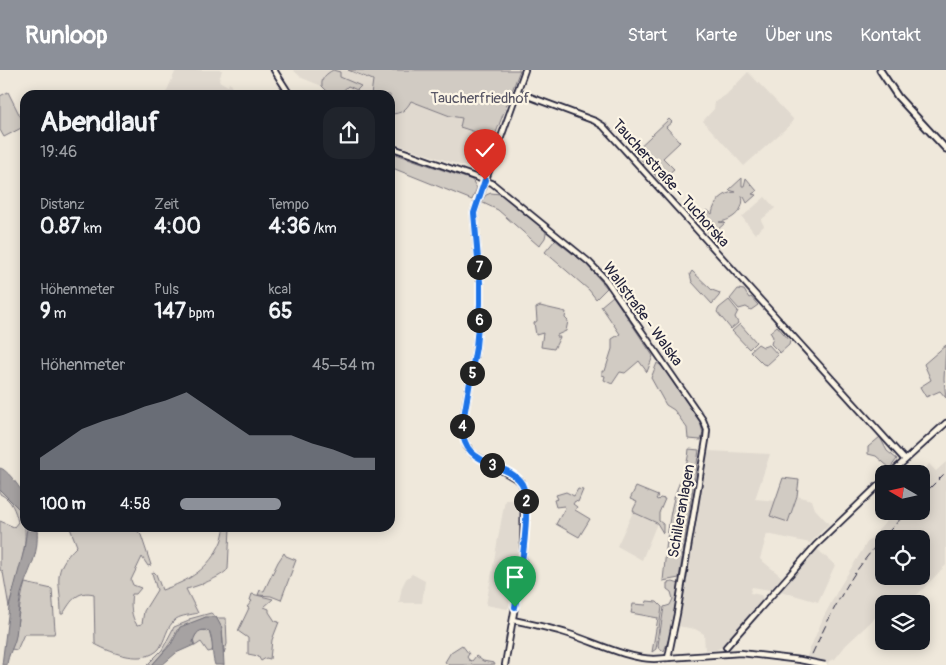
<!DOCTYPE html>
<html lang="de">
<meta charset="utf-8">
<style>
:root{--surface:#171b24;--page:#20242c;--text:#f1f3f6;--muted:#9ea1a6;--accent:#8c9099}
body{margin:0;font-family:Pangolin,sans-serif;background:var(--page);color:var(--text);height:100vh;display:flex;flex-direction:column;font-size:19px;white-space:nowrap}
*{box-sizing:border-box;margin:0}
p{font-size:16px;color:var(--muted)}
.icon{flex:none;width:28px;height:28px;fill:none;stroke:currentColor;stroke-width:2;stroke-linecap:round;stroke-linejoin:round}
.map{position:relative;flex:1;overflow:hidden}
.side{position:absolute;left:20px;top:20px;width:375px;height:442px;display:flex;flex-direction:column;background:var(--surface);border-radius:15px;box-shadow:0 2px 12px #0003}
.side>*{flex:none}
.needle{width:32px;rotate:279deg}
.tools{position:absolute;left:875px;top:395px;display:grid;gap:10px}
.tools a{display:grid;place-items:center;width:55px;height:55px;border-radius:10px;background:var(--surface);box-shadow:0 2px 12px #0003;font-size:25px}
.pin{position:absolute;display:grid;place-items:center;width:42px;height:42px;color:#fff;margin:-51px -21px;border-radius:50% 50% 50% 0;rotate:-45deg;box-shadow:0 0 5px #0007}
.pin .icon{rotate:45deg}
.km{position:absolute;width:25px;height:25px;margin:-12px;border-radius:50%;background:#222;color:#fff;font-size:14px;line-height:25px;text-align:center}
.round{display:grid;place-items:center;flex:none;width:52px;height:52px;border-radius:15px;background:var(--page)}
.summary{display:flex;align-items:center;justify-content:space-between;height:85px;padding:0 20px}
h1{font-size:28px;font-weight:700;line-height:38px}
.stats{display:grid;grid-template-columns:repeat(3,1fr);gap:8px;height:85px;padding:5px 20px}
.stats div{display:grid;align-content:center}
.stats b{font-size:21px;font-weight:700}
.stats small{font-size:14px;font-weight:400}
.stats p{font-size:14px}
.chart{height:140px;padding:10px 20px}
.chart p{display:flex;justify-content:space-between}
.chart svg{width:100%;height:90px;margin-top:5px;fill:var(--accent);opacity:.7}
ul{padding:0 20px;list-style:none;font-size:16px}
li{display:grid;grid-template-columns:80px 60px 1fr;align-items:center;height:38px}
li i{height:12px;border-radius:6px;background:var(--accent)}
header{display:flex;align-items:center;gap:30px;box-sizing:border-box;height:70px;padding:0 25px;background:var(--accent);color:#fff}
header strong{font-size:24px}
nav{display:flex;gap:28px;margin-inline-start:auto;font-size:18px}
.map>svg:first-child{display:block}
</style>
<header>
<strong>Runloop</strong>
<nav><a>Start</a><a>Karte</a><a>Über uns</a><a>Kontakt</a></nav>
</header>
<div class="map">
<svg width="946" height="595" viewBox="0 0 946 595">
<rect width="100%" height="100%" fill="#efe8db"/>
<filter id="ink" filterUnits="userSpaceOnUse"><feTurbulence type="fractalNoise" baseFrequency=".02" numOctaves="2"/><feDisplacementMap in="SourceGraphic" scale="10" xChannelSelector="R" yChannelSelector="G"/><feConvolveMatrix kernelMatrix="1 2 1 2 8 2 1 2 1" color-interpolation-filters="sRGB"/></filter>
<g filter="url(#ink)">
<!-- built -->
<g fill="#e0d9cf" fill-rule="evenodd">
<polygon points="176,0 222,0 219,11 228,16 229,13 232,15 228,25 165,25"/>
<polygon points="293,0 348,0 373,10 371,25 331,25 322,16 302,8"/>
<polygon points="748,2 793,49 792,53 744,96 703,51 714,39 715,32 726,25"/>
<polygon points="411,31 450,46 462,48 460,57 494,68 482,97 475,100 390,72 390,44 398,44"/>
<polygon points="765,127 775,138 761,150 764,156 755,164 742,147"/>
<polygon points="708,381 770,384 755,429 775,431 770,446 788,452 797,426 812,430 815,439 829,454 810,473 767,464 760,489 782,507 770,520 752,517 750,523 761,525 763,529 722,577 716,580 705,580 704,564 695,559 678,556"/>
<path d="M946 392V495L918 524 900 534H884V543L875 548 846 575 835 589 829 591 827 595H803L824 546 839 518 866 474 891 446 888 442 921 441V404L929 394 936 401ZM884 469H921V506H884Z"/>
<polygon points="522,429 519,483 509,537 507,539 486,535 505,430"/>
<polygon points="633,442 657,453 642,490 617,476"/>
<polygon points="817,479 835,495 818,532 780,521"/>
<polygon points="412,504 425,511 422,533 399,533 402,517 406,509"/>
</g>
<!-- green -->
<g fill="#d1cbc3" stroke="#7a767f">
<path d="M333 0 340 2V7L361 16 357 20 348 16 338 25H331L322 16C321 8 326 4 333 0Z"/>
<path d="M348 0H520L494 68 460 57 462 48 450 46 411 31C406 40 401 44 390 44V25H371L373 10Z"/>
<polygon points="8,22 25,56 4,67 0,60 0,26"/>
<polygon points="669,49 672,52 666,57 680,72 663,88 674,99 660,111 654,104 661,97 654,90 647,96 634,82"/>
<polygon points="390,82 472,110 477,118 472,130 390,97"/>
<path d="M742 108V116H744L746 108 757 121 752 124 756 125 747 133 744 127 742 126C746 139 732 151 719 152L725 153 712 165 713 161 708 162 706 157 697 148 707 140 712 144C714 132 723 122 736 122L729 120Z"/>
<polygon points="491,123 500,124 505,126 544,159 546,163 545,168 539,176 498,140 481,132 486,125"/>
<polygon points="555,170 587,195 607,218 596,229 589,220 545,182"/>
<polygon points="692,201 712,220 720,223 719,226 712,234 692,212 690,204"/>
<polygon points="738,219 744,220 749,228 751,227 758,235 751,240 746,237 739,239 730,229"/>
<polygon points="613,226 653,286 647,302 639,291 625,303 620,302 612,314 604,310 605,306 602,305 602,301 605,301 612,279 612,269 620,264 601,236"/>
<polygon points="729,230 738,241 735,247 738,253 731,259 717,242 719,238"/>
<polygon points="540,236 566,242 565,248 568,251 566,261 557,265 557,267 560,267 554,279 541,277 543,263 536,265 534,253 537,251 536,238"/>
<polygon points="740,254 756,272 749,279 732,261"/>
<polygon points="777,256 790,271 789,275 780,283 771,274 773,267 770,262"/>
<polygon points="758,274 763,277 769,275 778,285 767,295 763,294 750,281"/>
<polygon points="946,275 944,309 946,328 940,321 926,327 920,317 931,310 924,294"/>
<polygon points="657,293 662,296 700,352 703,363 701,370 688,369 687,358 674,340 666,335 651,308"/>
<polygon points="880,367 887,381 897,389 890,398 876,386 868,384 868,377"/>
<path d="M689 379 699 380 679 508 663 511C666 483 667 455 674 428 679 411 688 397 689 379Z"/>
<polygon points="783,408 799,410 797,426 788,452 770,446"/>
<polygon points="636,417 658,426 656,429 658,430 660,428 665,429 659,443 659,451 663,454 663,463 657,453 635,443 633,440 637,432 630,429"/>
<polygon points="578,419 583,420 578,432 575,431 573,434 577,437 575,440 590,449 579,467 556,454 565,438 564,436 556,437 554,430 558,429 556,425 566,422 574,426"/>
<path d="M0 420C44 447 19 496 9 537L3 502 0 500V451L14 457 18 452C15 440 12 430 0 424Z"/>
<path d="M70 458H135L141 465 151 495 148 496 142 487 131 510 133 515 141 518 136 524H132C130 534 131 547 137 555L142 554 144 541 157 520 152 503 154 502 156 504 162 520C189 511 209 499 221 472 223 468 223 462 225 458H230L228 499C222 507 196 517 186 519L198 543C191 545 182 545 176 549 166 557 166 569 159 579 144 595 113 584 95 574L94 524C77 520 71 531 63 544H61C61 511 50 502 77 476Z"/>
<polygon points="284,483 286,486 296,490 281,530 271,526 258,525 260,520 264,521 278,492"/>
<polygon points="673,512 679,514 670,566 664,581 659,578 658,575 664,537 670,535 673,529 671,522 667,519 667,513"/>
<path d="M25 513 52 519 55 560 54 564H24L17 580 11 579C19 558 18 535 25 513Z"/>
<polygon points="252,524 273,529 264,537 269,539 269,542 275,551 279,552 272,570 270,589 266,588 261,591 258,586 248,584 248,568 238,561 249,538 247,537 252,531 250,530"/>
<polygon points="647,531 657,532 662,537 656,579 652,582 658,548 631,543 633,534 646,535"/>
<path d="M211 543 217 548H226L227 574 224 583 222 558 206 547 177 560C171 575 162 583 152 595H147L162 580 174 557 189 551V549Z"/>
<polygon points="199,560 209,561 213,576 212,581 208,582 201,572 195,576 193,569"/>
<polygon points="462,575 469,584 467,587 469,590 472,591 476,586 483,591 494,593 495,595 449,595 445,592 451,582"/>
</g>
<!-- water -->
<g fill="#a6a2a2" stroke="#716f79">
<path d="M0 398C7 399 23 421 25 428 27 434 25 443 25 449L22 442 0 420Z"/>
<path d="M27 458H37C39 488 29 497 21 524 18 538 18 553 16 566 14 577 8 584 7 595H2L9 537 24 480Z"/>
<path d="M206 547H216L222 558 224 595H215C211 583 214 573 209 561 200 558 195 563 193 572L194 575 176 583 162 595H152L172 573 180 557Z"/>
</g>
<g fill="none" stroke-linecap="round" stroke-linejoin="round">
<!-- secondary casing -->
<g stroke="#22223b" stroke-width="8">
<g id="secondary">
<polyline points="274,0 290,25"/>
<polyline points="517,22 595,51 603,56 905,390"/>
<polyline points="390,77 492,113 589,192 607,211 703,350 707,360 706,370 677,544 668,588"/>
<polyline points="890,404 946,353"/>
<path d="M513 550C532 554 551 558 569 564 597 573 625 588 654 589L741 583 800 590"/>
<polyline points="726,577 816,475 884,410"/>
<polyline points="505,595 523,489 524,419 520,411 473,384 466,375 462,356 476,277 480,234 480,212 474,143 525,0"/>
</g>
</g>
<!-- primary casing -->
<g stroke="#22223b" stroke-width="9">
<polyline id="primary" points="880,0 898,27 946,79"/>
</g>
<!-- secondary -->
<use href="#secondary" stroke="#fcf5e5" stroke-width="4.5"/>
<!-- primary -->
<use href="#primary" stroke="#fcf5e5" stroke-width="5"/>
<!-- rail -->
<g stroke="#22223b" stroke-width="1" stroke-dasharray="8 4" stroke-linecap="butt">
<polyline points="921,427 946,402"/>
<path d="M807 595C821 565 835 534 853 506 869 482 888 462 908 441"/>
</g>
<!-- secondary-bridge casing -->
<g stroke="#22223b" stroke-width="8" stroke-linecap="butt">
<polyline id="secondary-bridge" points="800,590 825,595"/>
</g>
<!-- secondary-bridge -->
<use href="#secondary-bridge" stroke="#fcf5e5" stroke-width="4.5"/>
</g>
</g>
<g fill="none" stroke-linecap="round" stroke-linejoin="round" filter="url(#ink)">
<!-- route casing -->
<g stroke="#fff" stroke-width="10">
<path id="route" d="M485 110 474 143 480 212V234L476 277 463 352C458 399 508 390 522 414 533 433 519 514 515 537"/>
</g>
<!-- route -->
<use href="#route" stroke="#1a73e8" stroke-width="6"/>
</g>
<g text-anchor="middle" stroke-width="4.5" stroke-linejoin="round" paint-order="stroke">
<!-- park labels -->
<g font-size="15" fill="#575564" stroke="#fcf5e5">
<text x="480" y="33">Taucherfriedhof</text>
</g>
<!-- street labels -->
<g font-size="15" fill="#22223b" stroke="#fcf5e5">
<text transform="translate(671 113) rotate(48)" y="5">Taucherstraße - Tuchorska</text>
<text transform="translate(643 244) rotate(54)" y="5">Wallstraße - Walska</text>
<text transform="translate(681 441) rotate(-80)" y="5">Schilleranlagen</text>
</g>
</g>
</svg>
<div class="tools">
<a><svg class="needle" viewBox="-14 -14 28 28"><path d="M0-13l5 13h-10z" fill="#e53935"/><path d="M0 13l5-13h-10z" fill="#9ea1a6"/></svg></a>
<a><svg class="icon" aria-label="locate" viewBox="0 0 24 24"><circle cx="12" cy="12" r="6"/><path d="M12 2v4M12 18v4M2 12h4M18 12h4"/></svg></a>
<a><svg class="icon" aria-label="layers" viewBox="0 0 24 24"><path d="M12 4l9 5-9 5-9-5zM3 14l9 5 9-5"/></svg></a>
</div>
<div class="pin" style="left:515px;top:537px;background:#1e9e55"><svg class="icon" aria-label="arrive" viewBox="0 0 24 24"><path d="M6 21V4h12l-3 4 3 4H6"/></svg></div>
<div class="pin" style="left:485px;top:110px;background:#d93025"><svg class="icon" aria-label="check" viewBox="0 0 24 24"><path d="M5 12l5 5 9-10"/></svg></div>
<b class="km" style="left:526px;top:431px">2</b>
<b class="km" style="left:492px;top:395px">3</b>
<b class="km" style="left:462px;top:356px">4</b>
<b class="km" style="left:472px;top:303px">5</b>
<b class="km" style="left:479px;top:250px">6</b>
<b class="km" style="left:479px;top:197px">7</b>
<section class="side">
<div class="summary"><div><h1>Abendlauf</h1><p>19:46</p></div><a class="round"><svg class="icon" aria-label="share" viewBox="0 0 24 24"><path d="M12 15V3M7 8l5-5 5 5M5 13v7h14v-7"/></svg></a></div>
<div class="stats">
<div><p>Distanz</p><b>0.87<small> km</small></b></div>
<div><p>Zeit</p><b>4:00</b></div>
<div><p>Tempo</p><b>4:36<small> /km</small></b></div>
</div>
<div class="stats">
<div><p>Höhenmeter</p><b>9<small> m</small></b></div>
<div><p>Puls</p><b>147<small> bpm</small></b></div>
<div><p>kcal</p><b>65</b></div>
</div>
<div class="chart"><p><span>Höhenmeter</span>45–54 m</p>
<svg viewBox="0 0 160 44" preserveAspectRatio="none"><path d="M0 44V38L10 31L20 24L30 20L40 17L50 13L60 10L70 6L80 13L90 20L100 27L110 27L120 27L130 31L140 34L150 38L160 38V44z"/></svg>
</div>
<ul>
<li><b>100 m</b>4:58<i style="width:52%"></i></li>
</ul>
</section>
</div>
